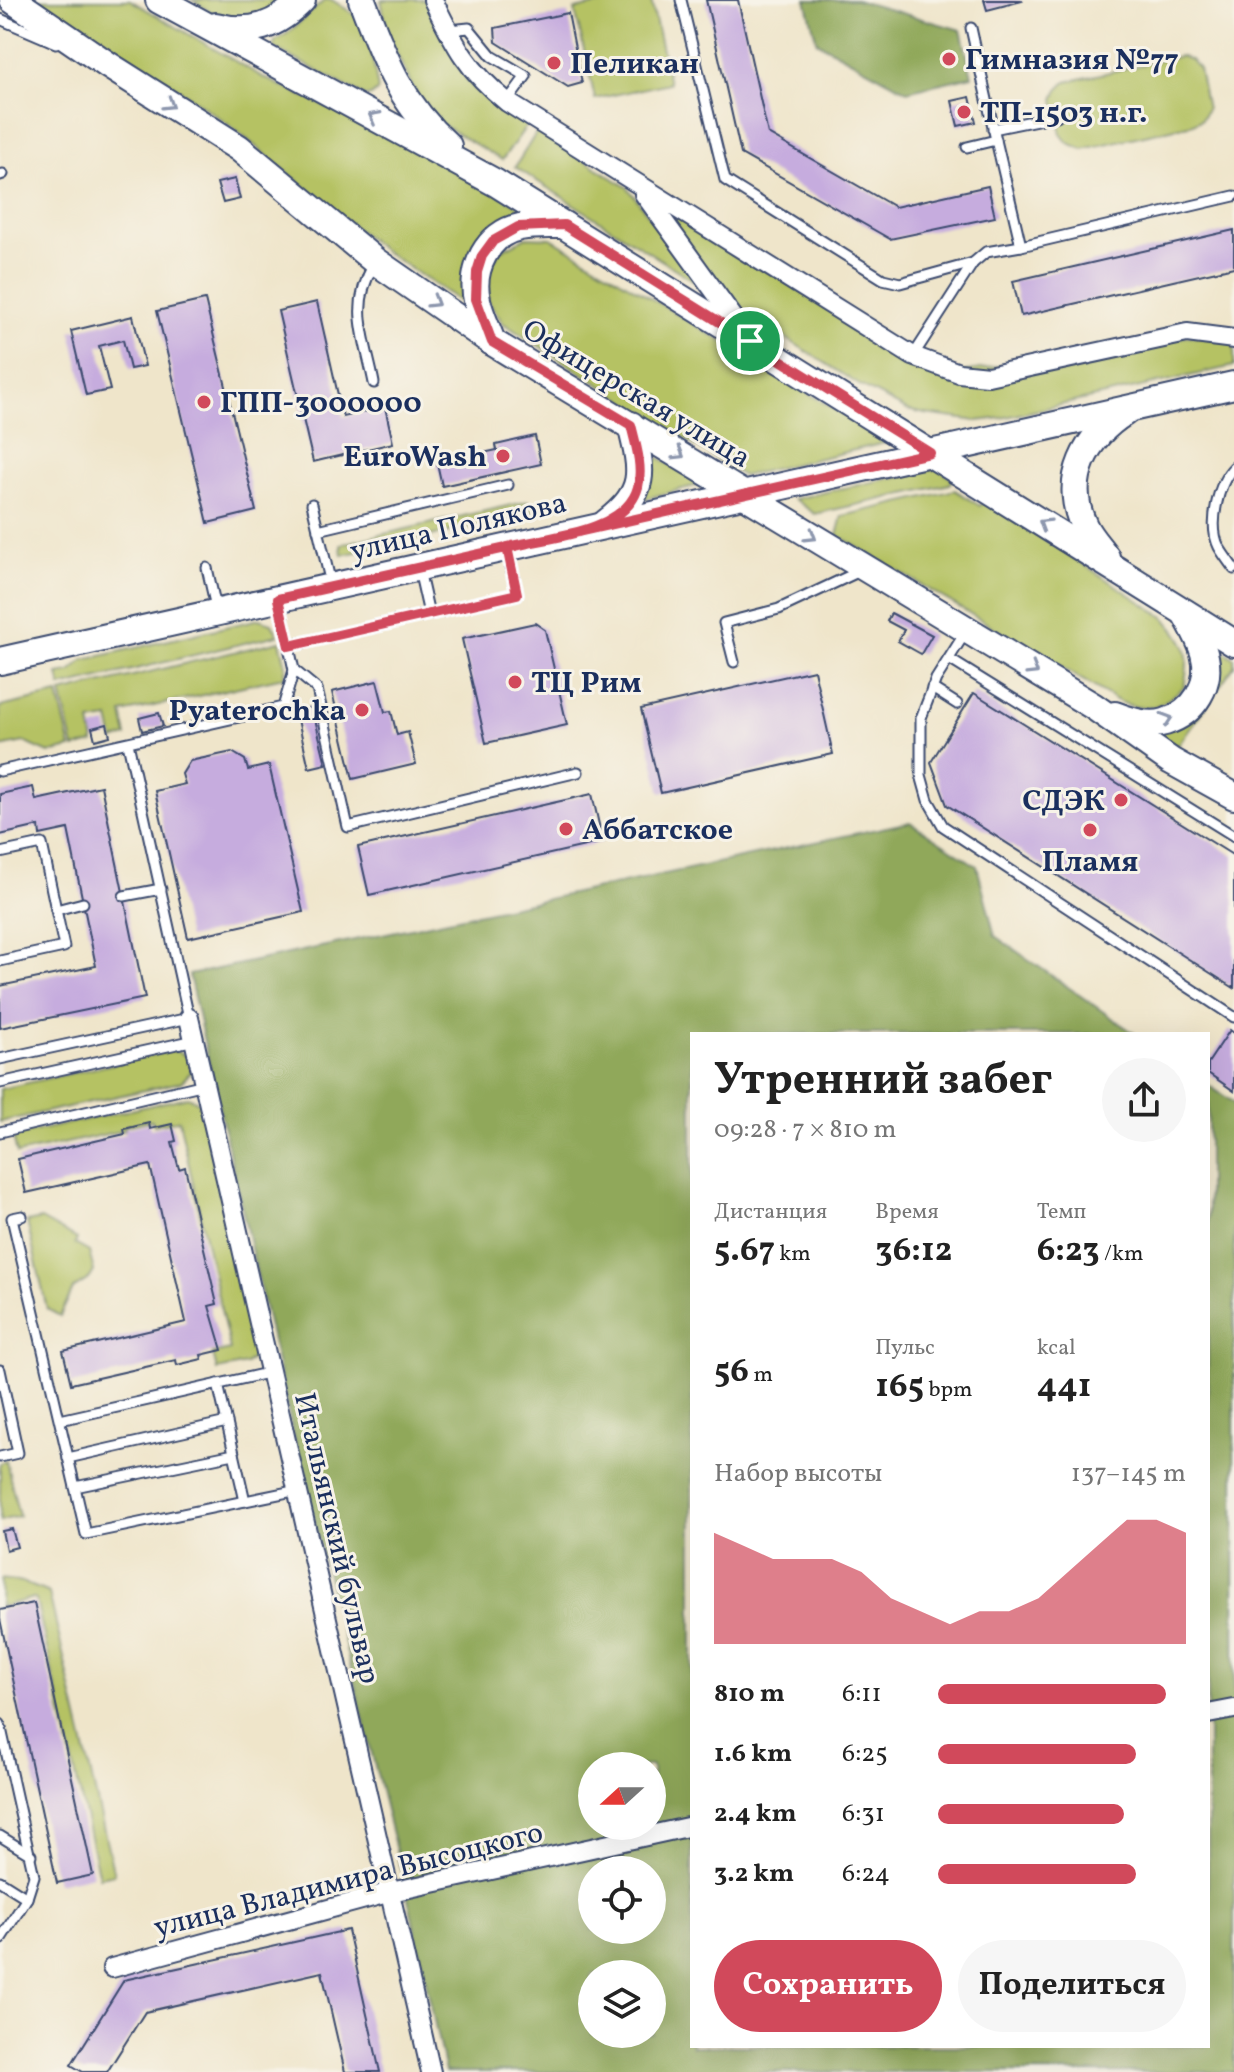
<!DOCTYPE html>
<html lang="ru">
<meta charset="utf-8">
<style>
:root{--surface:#fff;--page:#f6f6f6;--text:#222;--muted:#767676;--accent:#d1495b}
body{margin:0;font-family:Vollkorn,serif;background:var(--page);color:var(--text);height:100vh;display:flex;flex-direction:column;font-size:30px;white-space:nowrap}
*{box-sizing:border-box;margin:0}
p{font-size:26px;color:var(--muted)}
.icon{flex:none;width:44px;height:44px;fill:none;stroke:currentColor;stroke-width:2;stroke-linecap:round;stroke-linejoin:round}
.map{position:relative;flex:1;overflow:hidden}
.details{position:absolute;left:690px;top:1032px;width:520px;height:1016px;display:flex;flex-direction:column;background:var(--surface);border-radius:0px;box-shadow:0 8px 32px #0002}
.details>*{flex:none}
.needle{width:52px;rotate:249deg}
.tools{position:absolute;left:578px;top:1752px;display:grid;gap:16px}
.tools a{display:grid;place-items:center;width:88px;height:88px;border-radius:50%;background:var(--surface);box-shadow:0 8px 32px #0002;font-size:40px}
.pin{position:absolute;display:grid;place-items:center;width:68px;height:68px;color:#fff;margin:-34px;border:4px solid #fff;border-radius:50%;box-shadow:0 2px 8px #0007}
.round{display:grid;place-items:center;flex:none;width:84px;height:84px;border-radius:42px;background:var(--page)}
.summary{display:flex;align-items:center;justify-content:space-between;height:136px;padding:0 24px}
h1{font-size:44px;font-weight:700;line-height:60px}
.metrics{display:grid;grid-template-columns:repeat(3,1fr);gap:12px;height:136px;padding:8px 24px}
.metrics div{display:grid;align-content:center}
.metrics b{font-size:34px;font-weight:700}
.metrics small{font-size:22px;font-weight:400}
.metrics p{font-size:22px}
.chart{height:224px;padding:16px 24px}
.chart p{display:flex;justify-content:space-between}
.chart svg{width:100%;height:144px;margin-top:8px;fill:var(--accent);opacity:.7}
.button{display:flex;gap:16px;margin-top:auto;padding:16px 24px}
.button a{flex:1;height:92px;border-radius:48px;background:var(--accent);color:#fff;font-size:32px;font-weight:700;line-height:92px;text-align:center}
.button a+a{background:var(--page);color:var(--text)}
ul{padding:0 24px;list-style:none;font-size:26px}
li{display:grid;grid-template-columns:128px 96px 1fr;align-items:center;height:60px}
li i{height:20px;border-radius:10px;background:var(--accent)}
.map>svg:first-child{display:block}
</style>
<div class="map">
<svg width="1234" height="2072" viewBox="0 0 1234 2072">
<rect width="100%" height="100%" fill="#f7f3e8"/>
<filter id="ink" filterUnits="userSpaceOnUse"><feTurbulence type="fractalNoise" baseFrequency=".0125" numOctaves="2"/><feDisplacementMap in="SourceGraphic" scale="16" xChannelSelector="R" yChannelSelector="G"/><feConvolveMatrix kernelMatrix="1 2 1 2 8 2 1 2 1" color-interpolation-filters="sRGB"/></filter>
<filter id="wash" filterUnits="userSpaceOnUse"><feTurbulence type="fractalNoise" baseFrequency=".006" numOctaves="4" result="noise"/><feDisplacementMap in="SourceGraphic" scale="32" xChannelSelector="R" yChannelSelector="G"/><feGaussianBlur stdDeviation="1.8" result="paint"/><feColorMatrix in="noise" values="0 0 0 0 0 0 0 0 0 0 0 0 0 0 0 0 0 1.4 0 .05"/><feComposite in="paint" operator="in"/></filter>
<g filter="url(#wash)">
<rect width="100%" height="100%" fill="#efe5ca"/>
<!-- green -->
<g fill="#b5c264" stroke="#687861" stroke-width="2">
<polygon points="39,0 130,0 266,79 424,151 527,211 466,305 381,249 232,127 163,78"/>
<polygon points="192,0 292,0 270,16 220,18"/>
<polygon points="325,0 332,0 366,22 378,90 371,96 366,97 274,48 275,41 288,33"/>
<polygon points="381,0 427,0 468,81 490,102 528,124 502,160 426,115 389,38"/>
<polygon points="622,0 651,0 669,83 595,99 575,10"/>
<polygon points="1180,56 1191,60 1199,69 1207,109 1202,119 1193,124 1083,149 1068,143 1061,134 1057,116 1054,99 1058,90 1066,82"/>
<polygon points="538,130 628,188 702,286 515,167"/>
<polygon points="662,207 943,375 1190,336 1234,342 1234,366 1002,418 977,421 925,414 907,410 861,386 748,314 724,293"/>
<polygon points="526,237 551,238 889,442 743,476 503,323 488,301 488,270 500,251"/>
<polygon points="658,457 702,484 640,500"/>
<polygon points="937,468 953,479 950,484 815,514 794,499"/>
<path d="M955 490 980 506 985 500 1164 617C1188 644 1191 652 1184 687 1159 707 1151 714 1120 702L837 535 842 516Z"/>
<polygon points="529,501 533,514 342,555 341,545 345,543"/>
<polygon points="259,619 272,623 278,635 61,687 58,674 70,672 84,660"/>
<polygon points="280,641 286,666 284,677 122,713 127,736 114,740 109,719 90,722 94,743 74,748 61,693"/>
<polygon points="1217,647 1234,658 1234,666 1175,750 1149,733 1213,670"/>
<polygon points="58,694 71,748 49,753 24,742 0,747 0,707"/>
<path d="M172 1051C186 1052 190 1059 191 1072L181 1082 0 1122V1089Z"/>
<polygon points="188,1097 199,1102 257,1354 246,1364 217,1370 213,1354 230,1350 179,1120 154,1125 152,1120 125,1126 125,1130 17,1154 13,1136"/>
<polygon points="41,1219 77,1239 75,1244 89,1252 94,1271 90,1278 73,1289 60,1316 47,1309 27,1222"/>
<polygon points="6,1461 19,1516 0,1521 0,1463"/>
<polygon points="1,1579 22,1582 49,1593 114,1874 99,1877 36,1600 33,1598 0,1607"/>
</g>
<!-- forest -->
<g fill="#90a85a" stroke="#566c5c" stroke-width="2" fill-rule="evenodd">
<polygon points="806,0 856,0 961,30 972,76 907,91 817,42"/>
<path d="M910 822 977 866 995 936 1135 1034H692V2046H1208V1085L1234 1103V2072H445L411 1911 300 1464 189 975ZM592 1766H652V1826H592ZM592 1870H652V1930H592ZM592 1974H652V2034H592Z"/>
</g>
<g id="blocks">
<!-- building -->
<g fill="#c6acde">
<polygon points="706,0 738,0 768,134 895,207 988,186 995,217 890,239 741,154"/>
<polygon points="984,0 1021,0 1022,1 987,10"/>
<polygon points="568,13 582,83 568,87 496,42 495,28"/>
<polygon points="970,97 976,122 958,126 952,101"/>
<polygon points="235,179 240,199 223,203 217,183"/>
<polygon points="1234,230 1234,267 1021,316 1013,281"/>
<polygon points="205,300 256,511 208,523 157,311"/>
<polygon points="317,302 343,417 385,407 393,443 313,462 278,311"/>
<polygon points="133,316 145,366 130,369 123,340 99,346 110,390 86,395 71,331"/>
<polygon points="535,436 541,464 442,486 437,463 497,450 496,445"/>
<polygon points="891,613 932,635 921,654 898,641 904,630 887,621"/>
<polygon points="535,623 545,630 567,725 486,743 462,639"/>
<polygon points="814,670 833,754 661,793 641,709"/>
<polygon points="377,681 385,712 391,711 397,735 408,732 416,764 353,779 332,692"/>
<polygon points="974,693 1234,856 1234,988 947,805 931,762"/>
<polygon points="312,707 326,764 309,768 296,711"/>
<polygon points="159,713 163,726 142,731 139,718"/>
<polygon points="107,724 110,736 95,740 92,728"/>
<polygon points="232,752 245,760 248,770 269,765 303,912 188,938 155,791 185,784 182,774 190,761"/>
<polygon points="101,786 145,998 0,1028 0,986 96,966 68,829 40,835 39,826 0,835 0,794 33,787 36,800"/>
<polygon points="592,794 603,842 369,895 358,847"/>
<polygon points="1230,1030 1234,1033 1234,1091 1208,1073 1208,1063"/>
<polygon points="149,1123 150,1129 172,1124 176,1141 172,1142 179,1169 185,1167 217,1304 209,1306 222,1350 201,1355 202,1359 177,1365 176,1360 71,1384 63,1351 186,1322 150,1165 26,1193 18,1159 125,1134 124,1129"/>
<polygon points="12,1529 17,1547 6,1550 2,1531"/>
<polygon points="34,1603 93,1875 57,1883 0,1619 0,1610"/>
<polygon points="348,1930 380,2072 345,2072 322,1972 145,2012 107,2072 83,2072 71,2065 124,1980"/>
</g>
</g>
</g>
<g filter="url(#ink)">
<use href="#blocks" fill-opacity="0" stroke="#3b4a6e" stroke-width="2"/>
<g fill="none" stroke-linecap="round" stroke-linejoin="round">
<!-- service casing -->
<g stroke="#3b4a6e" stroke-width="13">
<g id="service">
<polyline points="681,0 725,180 883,279 900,283 973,263"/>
<polyline points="0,19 56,43"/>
<polyline points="971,28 996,140"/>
<polyline points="449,30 469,28 492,56 526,76 507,102"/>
<polyline points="993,129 1057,116"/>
<polyline points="967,147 996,140 1021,246"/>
<polyline points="0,175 3,174"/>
<path d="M374 264C349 307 365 337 374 383"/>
<polyline points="913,356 973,263 986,252 1021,246 1234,196"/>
<path d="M1234 467C1218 483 1208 525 1219 547 1223 554 1229 562 1234 569"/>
<polyline points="312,504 331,584"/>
<polyline points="318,530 508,485"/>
<polyline points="207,568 217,612"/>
<polyline points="419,570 429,614"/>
<polyline points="965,633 936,679 921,718 921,775 928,800 943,826 1234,1017"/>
<polyline points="289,646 517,594 507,548"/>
<polyline points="949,659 1234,836"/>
<polyline points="734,662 724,623 779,609 862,570"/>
<polyline points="294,670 317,689 348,827 578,772"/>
<polyline points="932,688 957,704"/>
<polyline points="0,771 283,707 294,670 279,602"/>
<polyline points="0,853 42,844 64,947 0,961"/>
<polyline points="124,896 161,889"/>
<polyline points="56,910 83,903"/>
<polyline points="0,1059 189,1018 128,743"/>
<polyline points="0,1083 195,1040"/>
<polyline points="0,1132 205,1084"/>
<polyline points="22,1216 12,1218 86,1534 298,1490"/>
<polyline points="0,1370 18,1453 0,1457"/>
<polyline points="218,1384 245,1501"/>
<polyline points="60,1420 272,1372"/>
<polyline points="68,1458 227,1422"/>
<polyline points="75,1487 234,1454"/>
<polyline points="0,1724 34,1876 27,1898 0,1940"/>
<polyline points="0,1836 31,1855"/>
<polyline points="0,1881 27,1898"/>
</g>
</g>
<!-- minor casing -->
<g stroke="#3b4a6e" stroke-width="22">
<g id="minor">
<path d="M433 0C455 45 467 70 507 102L913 356 959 373 988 376 1187 333 1234 339"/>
<polyline points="644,194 744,332"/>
<polyline points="189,1018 431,2072"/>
<polyline points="1208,1714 1234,1709"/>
<polyline points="112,1968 391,1892 692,1826"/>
</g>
</g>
<!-- secondary casing -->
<g stroke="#3b4a6e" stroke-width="30">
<g id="secondary">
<polyline points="13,0 108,65 239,148 375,261 492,342 1093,706 1171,761 1234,796"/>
<polyline points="159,0 496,183 1234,643"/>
<path d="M362 0C384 58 400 103 448 146"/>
<path d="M216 26C251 35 277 26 302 0"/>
<path d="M492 342C487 328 480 314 477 300 470 270 487 233 520 227 533 224 550 225 564 225"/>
<path d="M606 523C647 491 643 473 631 425"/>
<path d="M1106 557C1099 547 1089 537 1084 526 1062 479 1086 437 1125 412"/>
<polyline points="0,661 1234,385"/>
<path d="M1115 715C1130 721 1149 727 1165 722 1194 713 1213 684 1204 653 1200 639 1192 626 1185 613"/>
</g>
</g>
<!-- service -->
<use href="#service" stroke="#fff" stroke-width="9"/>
<!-- minor -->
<use href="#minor" stroke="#fff" stroke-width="18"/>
<!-- secondary -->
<use href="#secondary" stroke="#fff" stroke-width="26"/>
</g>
<!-- one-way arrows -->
<defs><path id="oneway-chevron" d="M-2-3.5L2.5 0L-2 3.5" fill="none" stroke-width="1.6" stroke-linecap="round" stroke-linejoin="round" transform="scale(2)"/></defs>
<g stroke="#8d97ae">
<use href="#oneway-chevron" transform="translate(169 104) rotate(32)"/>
<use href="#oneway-chevron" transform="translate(374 117) rotate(-152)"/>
<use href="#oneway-chevron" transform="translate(434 302) rotate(31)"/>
<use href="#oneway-chevron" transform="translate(679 454) rotate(31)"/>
<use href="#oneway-chevron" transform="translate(1044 524) rotate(-148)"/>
<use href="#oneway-chevron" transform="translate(811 536) rotate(31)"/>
<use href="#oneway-chevron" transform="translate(1033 670) rotate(31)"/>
<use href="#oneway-chevron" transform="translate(1167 719) rotate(-18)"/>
</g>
</g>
<g fill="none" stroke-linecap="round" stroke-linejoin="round" filter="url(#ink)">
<!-- route casing -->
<g stroke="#fff" stroke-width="16">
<path id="route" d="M750 341 930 453C713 502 496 552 278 599L289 646 517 594 507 547C545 538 626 533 638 487 643 467 636 445 631 425L492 342 476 299 477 272 482 256 493 241 518 227 564 225 750 341"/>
</g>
<!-- route -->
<use href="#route" stroke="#d1495b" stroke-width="10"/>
</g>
<!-- markers -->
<g fill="#d1495b" stroke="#f7f3e8" stroke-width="3">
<circle cx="949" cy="59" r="8"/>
<circle cx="554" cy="63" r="8"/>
<circle cx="964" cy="112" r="8"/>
<circle cx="204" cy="402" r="8"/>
<circle cx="503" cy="456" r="8"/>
<circle cx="515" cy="682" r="8"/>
<circle cx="362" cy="710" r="8"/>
<circle cx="1121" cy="800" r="8"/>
<circle cx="566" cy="829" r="8"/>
<circle cx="1090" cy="830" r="8"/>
</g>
<g text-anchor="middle" stroke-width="6" stroke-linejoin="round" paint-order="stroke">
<!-- poi labels -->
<g font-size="30" font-weight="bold" fill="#1b2f5e" stroke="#f7f3e8" text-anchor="start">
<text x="965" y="69">Гимназия №77</text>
<text x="570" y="73">Пеликан</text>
<text x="980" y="122">ТП-1503 н.г.</text>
<text x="220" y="412">ГПП-3000000</text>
<text x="487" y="466" text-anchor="end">EuroWash</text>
<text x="531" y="692">ТЦ Рим</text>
<text x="346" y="720" text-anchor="end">Pyaterochka</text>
<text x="1105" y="810" text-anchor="end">СДЭК</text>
<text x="582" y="839">Аббатское</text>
<text x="1090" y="871" text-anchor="middle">Пламя</text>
</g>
<!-- street labels -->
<g font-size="30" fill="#1b2f5e" stroke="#f7f3e8">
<text transform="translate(637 393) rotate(31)" y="10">Офицерская улица</text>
<text transform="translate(458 526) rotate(-13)" y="10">улица Полякова</text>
<text transform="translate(338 1538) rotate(77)" y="10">Итальянский бульвар</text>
<text transform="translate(348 1879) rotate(-14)" y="10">улица Владимира Высоцкого</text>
</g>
</g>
</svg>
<div class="tools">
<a><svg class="needle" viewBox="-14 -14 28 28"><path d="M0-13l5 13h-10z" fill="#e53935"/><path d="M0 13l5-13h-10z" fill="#767676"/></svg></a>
<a><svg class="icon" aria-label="locate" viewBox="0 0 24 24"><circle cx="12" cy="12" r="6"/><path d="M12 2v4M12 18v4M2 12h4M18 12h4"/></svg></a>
<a><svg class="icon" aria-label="layers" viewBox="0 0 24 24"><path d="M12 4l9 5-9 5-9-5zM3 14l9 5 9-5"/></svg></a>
</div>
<div class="pin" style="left:750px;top:341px;background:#1e9e55"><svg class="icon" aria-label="arrive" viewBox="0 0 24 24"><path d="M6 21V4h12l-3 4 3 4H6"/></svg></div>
<section class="details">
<div class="summary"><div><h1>Утренний забег</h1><p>09:28 · 7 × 810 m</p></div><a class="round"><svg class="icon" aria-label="share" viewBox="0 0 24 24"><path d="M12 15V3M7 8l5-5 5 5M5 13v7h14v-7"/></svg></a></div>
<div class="metrics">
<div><p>Дистанция</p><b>5.67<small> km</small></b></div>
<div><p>Время</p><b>36:12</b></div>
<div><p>Темп</p><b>6:23<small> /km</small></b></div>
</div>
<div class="metrics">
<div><b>56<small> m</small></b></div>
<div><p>Пульс</p><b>165<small> bpm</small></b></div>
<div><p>kcal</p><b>441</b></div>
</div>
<div class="chart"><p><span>Набор высоты</span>137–145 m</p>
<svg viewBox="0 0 160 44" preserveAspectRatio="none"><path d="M0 44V10L10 14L20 18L30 18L40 18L50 22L60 30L70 34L80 38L90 34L100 34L110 30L120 22L130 14L140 6L150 6L160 10V44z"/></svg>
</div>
<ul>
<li><b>810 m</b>6:11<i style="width:92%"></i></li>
<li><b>1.6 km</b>6:25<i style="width:80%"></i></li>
<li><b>2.4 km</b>6:31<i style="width:75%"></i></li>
<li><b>3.2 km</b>6:24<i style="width:80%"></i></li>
</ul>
<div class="button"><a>Сохранить</a><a>Поделиться</a></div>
</section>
</div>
